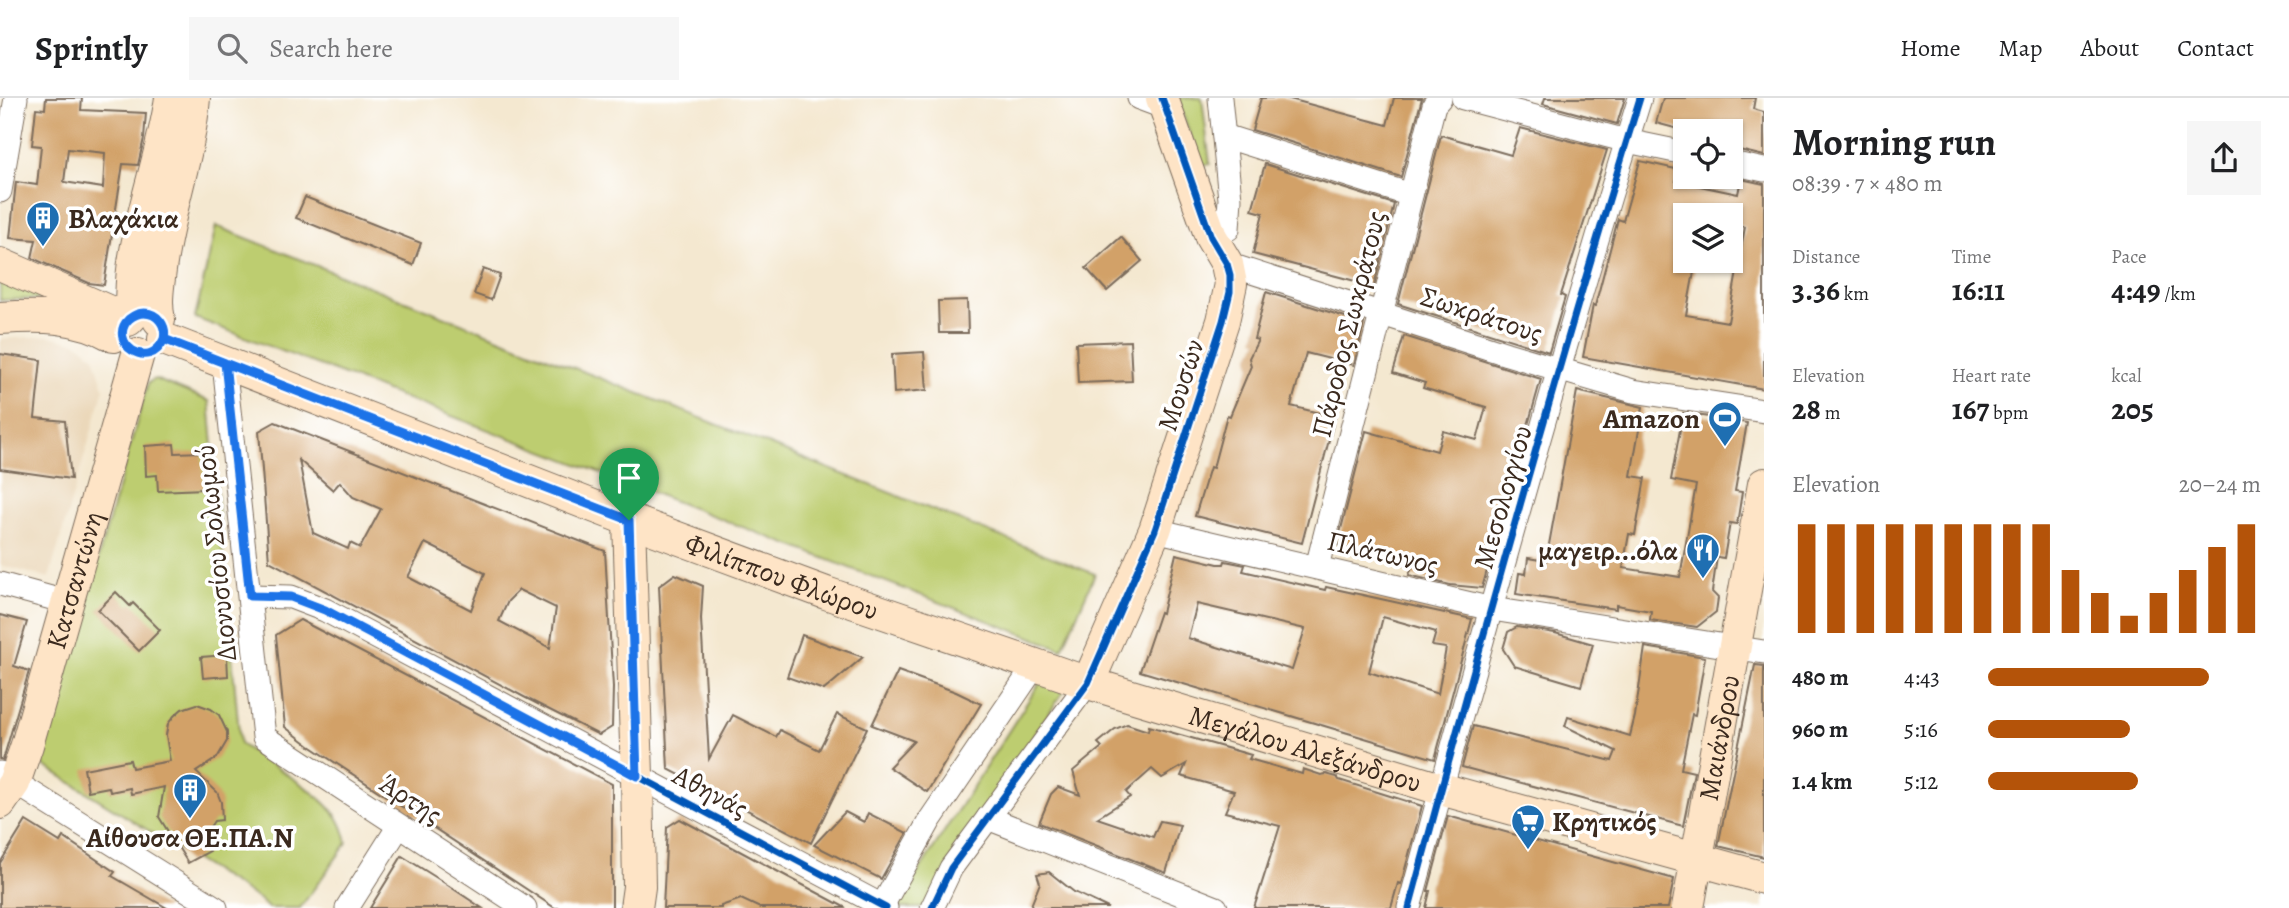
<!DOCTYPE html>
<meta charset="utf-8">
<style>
:root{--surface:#fff;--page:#f6f6f6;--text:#202124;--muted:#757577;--line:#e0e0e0;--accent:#b45309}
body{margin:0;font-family:Alegreya,serif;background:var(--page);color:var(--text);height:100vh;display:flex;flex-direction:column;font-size:26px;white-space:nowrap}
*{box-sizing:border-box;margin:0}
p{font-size:23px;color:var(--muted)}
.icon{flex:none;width:38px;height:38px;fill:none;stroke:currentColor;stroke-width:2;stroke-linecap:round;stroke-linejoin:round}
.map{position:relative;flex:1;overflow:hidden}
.side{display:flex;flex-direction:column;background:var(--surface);width:525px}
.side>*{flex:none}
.controls{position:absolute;left:1673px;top:21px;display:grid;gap:14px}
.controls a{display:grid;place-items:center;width:70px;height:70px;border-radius:0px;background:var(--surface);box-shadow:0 2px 5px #0004;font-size:35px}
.pin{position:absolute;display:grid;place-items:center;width:60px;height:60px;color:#fff;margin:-72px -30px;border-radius:50% 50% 50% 0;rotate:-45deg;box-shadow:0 0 7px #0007}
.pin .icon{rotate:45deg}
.round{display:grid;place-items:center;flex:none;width:74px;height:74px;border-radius:0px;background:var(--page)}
.headline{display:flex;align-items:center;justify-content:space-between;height:119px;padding:0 28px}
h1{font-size:38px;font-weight:600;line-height:52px}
.metrics{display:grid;grid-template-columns:repeat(3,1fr);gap:10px;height:119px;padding:7px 28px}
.metrics div{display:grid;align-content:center}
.metrics b{font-size:30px;font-weight:600}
.metrics small{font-size:19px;font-weight:400}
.metrics p{font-size:19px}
.chart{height:196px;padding:14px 28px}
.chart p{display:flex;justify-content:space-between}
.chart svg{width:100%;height:126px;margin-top:7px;stroke:var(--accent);stroke-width:6}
ul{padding:0 28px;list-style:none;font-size:23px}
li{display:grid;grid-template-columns:112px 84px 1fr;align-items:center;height:52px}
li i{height:18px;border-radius:9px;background:var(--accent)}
header{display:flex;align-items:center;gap:42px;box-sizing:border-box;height:98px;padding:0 35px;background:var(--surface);border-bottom:2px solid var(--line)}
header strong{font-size:33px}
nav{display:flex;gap:38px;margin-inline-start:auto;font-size:24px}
.search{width:490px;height:63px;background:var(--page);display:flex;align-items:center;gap:18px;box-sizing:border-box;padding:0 24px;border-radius:0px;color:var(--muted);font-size:26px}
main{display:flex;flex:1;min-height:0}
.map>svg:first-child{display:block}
</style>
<header>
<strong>Sprintly</strong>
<div class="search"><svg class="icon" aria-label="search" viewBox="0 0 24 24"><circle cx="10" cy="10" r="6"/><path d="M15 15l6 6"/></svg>Search here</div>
<nav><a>Home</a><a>Map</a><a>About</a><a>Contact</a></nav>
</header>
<main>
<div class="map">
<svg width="1764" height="810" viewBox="0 0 1764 810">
<rect width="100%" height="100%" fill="#fff"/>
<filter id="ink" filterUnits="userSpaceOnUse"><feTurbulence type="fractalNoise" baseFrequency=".0143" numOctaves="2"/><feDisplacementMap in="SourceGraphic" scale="14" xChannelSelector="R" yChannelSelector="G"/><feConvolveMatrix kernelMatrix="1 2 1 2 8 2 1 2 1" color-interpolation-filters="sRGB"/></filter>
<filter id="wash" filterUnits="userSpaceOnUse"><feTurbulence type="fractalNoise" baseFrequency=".00686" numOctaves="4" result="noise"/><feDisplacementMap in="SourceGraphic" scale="28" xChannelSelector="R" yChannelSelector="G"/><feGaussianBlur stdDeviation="1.57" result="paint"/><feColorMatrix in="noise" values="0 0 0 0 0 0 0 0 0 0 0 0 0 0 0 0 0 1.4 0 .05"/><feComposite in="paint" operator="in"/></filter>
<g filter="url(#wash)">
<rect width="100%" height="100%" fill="#f4e8d0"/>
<!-- built -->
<polygon fill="#ebd8ba" points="48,238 76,244 94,258 104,290 49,480 0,467 0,241"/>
<!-- green -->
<g fill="#bdcd6f" stroke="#7c7c46" stroke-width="2">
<polygon points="1177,0 1202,0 1210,66 1201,68"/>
<polygon points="216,128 1095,476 1062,551 195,220"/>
<polygon points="0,175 66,200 0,202"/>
<path d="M155 281 209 303 240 646C265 663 321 694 337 719 342 726 345 736 347 745L300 810H268L260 802 40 665 148 285Z"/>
<polygon points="1041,583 1064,593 983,713 924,810 895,810"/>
</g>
<g id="blocks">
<!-- building -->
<g fill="#d2a168" fill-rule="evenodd">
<path d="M46 0H82L81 12 146 15 144 40 138 67 123 66 104 187 89 185 32 160 36 142 10 140 16 84 37 87 41 48 32 47 36 10 45 11ZM68 51 105 55 103 90 64 84Z"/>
<polygon points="1261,0 1286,0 1387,27 1394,0 1422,0 1401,79 1252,32"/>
<polygon points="1545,0 1625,0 1617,26 1543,6"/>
<polygon points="1663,0 1755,0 1753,11 1764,14 1764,58 1731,50 1731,33 1686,33 1656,25"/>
<polygon points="1520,30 1607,52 1561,197 1565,199 1549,254 1398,206 1441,37 1511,57"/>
<path d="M1640 63 1680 72 1676 83 1738 96 1741 81 1764 86V291L1583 259 1593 207 1595 208 1618 121 1623 123ZM1685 117H1731V126L1745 129 1728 224 1686 217 1696 163H1685Z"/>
<polygon points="1265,66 1394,106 1374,188 1253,156 1263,115 1252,112"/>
<polygon points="305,99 421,145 413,167 296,120"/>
<polygon points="1121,139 1142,163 1107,193 1086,170"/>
<polygon points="483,171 500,177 491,202 474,196"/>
<polygon points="1266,194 1364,225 1354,267 1306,255 1291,308 1335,319 1302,445 1195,418 1210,369 1213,370 1227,317 1230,318 1251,268 1249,260 1258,242 1254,241"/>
<polygon points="967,202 968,235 939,235 938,203"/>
<polygon points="1404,238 1541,281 1482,490 1450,487 1409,477 1412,469 1337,447 1366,333 1437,353 1443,333 1477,342 1486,309 1423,290 1425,285 1393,275"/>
<polygon points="1130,243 1132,283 1078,285 1076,245"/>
<polygon points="924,254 927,292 894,295 892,256"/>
<polygon points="0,256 41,262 35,320 65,323 71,381 0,371"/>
<polygon points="1577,293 1643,309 1631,378 1645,380 1635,437 1629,436 1623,470 1680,479 1696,387 1671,382 1683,315 1747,325 1735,393 1742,394 1737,426 1730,425 1724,460 1717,459 1712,494 1718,500 1716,514 1697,529 1650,522 1651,513 1616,507 1616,511 1516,496 1519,475 1526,476 1528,460 1546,463"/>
<path d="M275 324 605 453 613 589 612 629 599 637 524 599 269 463 259 333ZM299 362 333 392 340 384 353 399 381 411 360 450 350 445 348 451 313 435ZM425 445 485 475 471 512 408 479ZM519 492 556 510 550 550 499 523 508 503Z"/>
<polygon points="174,346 175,355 202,354 204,391 158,393 157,377 146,378 145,348"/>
<path d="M1176 456 1218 466H1224L1225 463 1245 467 1243 473 1325 492 1326 489 1472 521 1435 661 1140 573 1160 514 1162 515ZM1197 506 1305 531 1292 572 1188 540ZM1383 519 1436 534 1432 548 1446 550 1438 596 1369 574Z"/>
<polygon points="675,476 703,488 701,521 709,661 733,617 776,639 780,632 819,652 837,616 867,630 811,745 668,671 659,488"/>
<polygon points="116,494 130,508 133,505 160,532 139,553 98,512"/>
<polygon points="0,517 27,524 14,568 29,573 3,662 0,661"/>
<polygon points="300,522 612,686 612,810 555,810 310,648 285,629 276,537"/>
<polygon points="1517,529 1555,535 1593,546 1581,588 1514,568 1503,551 1508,534"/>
<polygon points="802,537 840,551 863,559 824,592 787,579"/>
<polygon points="1645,549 1705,559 1695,617 1692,616 1681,671 1694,674 1683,728 1462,669 1473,628 1612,663 1616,653 1565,628 1568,619 1630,638 1635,618"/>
<polygon points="227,557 228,578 203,580 201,559"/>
<polygon points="1755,567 1764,568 1764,759 1718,748"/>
<polygon points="898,573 956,594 981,606 927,694 889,669 914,643 872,627"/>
<polygon points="197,606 211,611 219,617 227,634 227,643 217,660 196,674 217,694 221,704 222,722 214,723 202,741 210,753 188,765 159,719 164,689 131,696 130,690 110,694 109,689 88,693 84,671 130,662 132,670 170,663 166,637 168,626 174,618 182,611"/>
<polygon points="1127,626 1148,633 1149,628 1251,657 1249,661 1302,676 1303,671 1321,677 1326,676 1337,679 1339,682 1422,708 1401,786 1398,785 1391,810 1254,810 1280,728 1225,714 1234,693 1181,678 1186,666 1162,680 1152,671 1126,694 1130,699 1097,720 1153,739 1160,723 1180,727 1166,775 1039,725 1051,696 1058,689 1080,697 1073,673 1102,649 1098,645 1115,631"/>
<polygon points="845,714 864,724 868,715 907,735 881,781 814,747"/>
<polygon points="1448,718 1674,781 1668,810 1426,810 1430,793 1428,793"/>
<polygon points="680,721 760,764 846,810 760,810 741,801 721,808 721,810 663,810 667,729"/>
<polygon points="26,723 60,744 63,739 115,774 112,778 167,810 0,810 0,765"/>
<polygon points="402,758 437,780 482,810 370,810"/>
<polygon points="1049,774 1074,794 1108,810 1030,810 1040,785 1037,776"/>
</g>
</g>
</g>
<g filter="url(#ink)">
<use href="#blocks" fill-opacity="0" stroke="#7c6c5c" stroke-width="2"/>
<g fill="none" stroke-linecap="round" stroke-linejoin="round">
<!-- street casing -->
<g stroke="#7c6c5c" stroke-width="25">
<g id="street">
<polyline points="1139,0 1166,10"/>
<polyline points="1463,0 1627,43 1685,55"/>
<polyline points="1224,38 1411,97"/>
<polyline points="1731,65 1764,72"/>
<polyline points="0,93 16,0"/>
<polyline points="1211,139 1228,131 1230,101 1220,0"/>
<polyline points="1227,166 1507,256 1633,293 1764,313"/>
<polyline points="224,265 264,639 525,810"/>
<polyline points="1155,432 1492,511 1764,554"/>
<polyline points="1317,469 1434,7 1440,0"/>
<polyline points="0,486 66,504"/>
<polyline points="250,498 291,499 325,512 886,810"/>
<polyline points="0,675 216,810"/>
<polyline points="988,720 1216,810"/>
<polyline points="347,810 399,728"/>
<polyline points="881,810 930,722 1036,566"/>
<polyline points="932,810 951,770 1088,585"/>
<path d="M1409 810C1482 539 1557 268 1640 0"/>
</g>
</g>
<!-- secondary casing -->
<g stroke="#7c6c5c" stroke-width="34">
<g id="secondary">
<polyline points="0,166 128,222"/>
<path d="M131 219C131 201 131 183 134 165 142 109 163 56 171 0"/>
<path d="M0 220C40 217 78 217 114 238"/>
<path d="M159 222C155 205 158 189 160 172 167 114 189 59 194 0"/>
<path id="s1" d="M164 241 629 422 826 495 1088 585 1441 691 1764 780"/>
<polyline points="629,422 637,678 639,789 636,810"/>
<polyline points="1088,585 1155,432 1223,223 1231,186 1227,166 1211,139 1162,0"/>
<path id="s2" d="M0 705 14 685 27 647 138 256"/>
<path id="s3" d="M1688 810 1764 386"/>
</g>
</g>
<!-- street -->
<use href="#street" stroke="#fff" stroke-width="23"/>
<!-- secondary -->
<use href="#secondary" stroke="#fee4c6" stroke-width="32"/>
<!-- cycleway casing -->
<g stroke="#fff" stroke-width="11">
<g id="cycleway">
<polyline points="250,498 291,499 325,512 886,810"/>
<polyline points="932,810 951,770 1088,585 1155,432 1223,223 1230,194 1230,177 1227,166 1211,139 1162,0"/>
<path d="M1409 810C1482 539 1557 268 1640 0"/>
</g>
</g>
<!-- cycleway -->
<use href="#cycleway" stroke="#0057b8" stroke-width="7"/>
</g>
</g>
<g fill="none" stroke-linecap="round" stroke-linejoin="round" filter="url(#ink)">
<!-- route casing -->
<g stroke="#fff" stroke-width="14">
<path id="route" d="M629 422 204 257 164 241C167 228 158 215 144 215 138 215 134 217 129 221 106 243 149 276 164 241L225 265 250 498 291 499 325 512 637 678 629 422"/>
</g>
<!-- route -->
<use href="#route" stroke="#1a73e8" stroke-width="9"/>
</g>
<!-- icons -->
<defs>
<g id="building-pin" transform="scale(1.75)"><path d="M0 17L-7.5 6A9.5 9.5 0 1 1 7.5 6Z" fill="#1f6fb2" stroke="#fff"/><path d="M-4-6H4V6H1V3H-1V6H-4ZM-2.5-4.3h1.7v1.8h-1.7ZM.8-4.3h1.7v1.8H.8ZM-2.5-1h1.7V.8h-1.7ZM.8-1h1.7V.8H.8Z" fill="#fff"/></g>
<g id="stadium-pin" transform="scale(1.75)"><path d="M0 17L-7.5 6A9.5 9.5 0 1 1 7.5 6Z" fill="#1f6fb2" stroke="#fff"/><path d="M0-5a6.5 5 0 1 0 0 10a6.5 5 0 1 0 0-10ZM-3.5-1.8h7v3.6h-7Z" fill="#fff"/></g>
<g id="restaurant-pin" transform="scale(1.75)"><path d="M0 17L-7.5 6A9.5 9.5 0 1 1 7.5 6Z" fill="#1f6fb2" stroke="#fff"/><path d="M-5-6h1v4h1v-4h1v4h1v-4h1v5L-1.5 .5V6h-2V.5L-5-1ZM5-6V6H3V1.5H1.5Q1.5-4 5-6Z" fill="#fff"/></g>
<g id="supermarket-pin" transform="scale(1.75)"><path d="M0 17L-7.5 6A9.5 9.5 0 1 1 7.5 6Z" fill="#1f6fb2" stroke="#fff"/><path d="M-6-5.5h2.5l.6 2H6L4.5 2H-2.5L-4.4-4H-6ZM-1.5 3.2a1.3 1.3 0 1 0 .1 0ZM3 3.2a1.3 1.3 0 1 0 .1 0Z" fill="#fff"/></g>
</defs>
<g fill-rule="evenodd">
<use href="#building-pin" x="43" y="120"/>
<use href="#stadium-pin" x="1725" y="320"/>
<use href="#restaurant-pin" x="1703" y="452"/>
<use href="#building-pin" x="190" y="692"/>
<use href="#supermarket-pin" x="1528" y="723"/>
</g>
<g text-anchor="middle" stroke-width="7" stroke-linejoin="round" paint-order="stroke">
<!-- poi labels -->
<g font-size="28" font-weight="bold" fill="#3b2a1e" stroke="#fff" text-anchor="start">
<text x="68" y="130">Βλαχάκια</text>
<text x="1700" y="330" text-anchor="end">Amazon</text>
<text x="1678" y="462" text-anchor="end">μαγειρ...όλα</text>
<text x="1552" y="733">Κρητικός</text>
<text x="190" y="749" text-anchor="middle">Αίθουσα ΘΕ.ΠΑ.Ν</text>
</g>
<!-- street labels -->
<g font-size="28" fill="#3b2a1e" stroke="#fff">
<text transform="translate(1482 216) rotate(18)" y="10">Σωκράτους</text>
<text transform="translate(1348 226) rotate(-76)" y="10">Πάροδος Σωκράτους</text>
<text transform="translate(1180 287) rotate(-72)" y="10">Μουσών</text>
<text transform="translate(1502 399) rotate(-74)" y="10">Μεσολογγίου</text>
<text transform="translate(1383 454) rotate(13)" y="10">Πλάτωνος</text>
<text transform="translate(215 455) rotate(-96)" y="10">Διονυσίου Σολωμού</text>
<text dy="10" stroke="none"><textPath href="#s1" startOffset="662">Φιλίππου Φλώρου</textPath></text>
<text dy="10" stroke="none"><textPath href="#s2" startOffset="236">Κατσαντώνη</textPath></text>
<text dy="10" stroke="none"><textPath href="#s3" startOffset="173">Μαιάνδρου</textPath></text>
<text dy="10" stroke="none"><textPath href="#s1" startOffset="1213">Μεγάλου Αλεξάνδρου</textPath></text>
<text transform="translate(711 693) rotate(28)" y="10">Αθηνάς</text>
<text transform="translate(411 700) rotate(33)" y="10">Άρτης</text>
</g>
</g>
</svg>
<div class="controls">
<a><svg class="icon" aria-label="locate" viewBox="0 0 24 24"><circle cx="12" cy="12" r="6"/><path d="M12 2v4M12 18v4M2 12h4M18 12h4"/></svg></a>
<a><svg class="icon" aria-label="layers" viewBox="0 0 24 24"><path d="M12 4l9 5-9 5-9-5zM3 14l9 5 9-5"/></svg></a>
</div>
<div class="pin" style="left:629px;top:422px;background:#1e9e55"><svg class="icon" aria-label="arrive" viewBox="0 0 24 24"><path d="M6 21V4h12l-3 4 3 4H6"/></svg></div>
</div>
<section class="side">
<div class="headline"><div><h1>Morning run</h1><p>08:39 · 7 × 480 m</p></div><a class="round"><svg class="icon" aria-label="share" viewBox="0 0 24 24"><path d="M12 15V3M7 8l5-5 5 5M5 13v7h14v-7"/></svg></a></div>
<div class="metrics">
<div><p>Distance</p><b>3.36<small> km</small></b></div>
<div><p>Time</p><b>16:11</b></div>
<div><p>Pace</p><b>4:49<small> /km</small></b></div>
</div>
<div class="metrics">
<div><p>Elevation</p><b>28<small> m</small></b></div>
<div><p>Heart rate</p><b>167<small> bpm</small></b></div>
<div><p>kcal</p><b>205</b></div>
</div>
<div class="chart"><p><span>Elevation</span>20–24 m</p>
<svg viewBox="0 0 160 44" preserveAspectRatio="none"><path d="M5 44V6M15 44V6M25 44V6M35 44V6M45 44V6M55 44V6M65 44V6M75 44V6M85 44V6M95 44V22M105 44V30M115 44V38M125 44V30M135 44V22M145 44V14M155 44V6"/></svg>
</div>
<ul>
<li><b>480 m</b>4:43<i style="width:81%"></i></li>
<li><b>960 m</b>5:16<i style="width:52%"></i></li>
<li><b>1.4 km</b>5:12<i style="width:55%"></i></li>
</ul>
</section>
</main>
